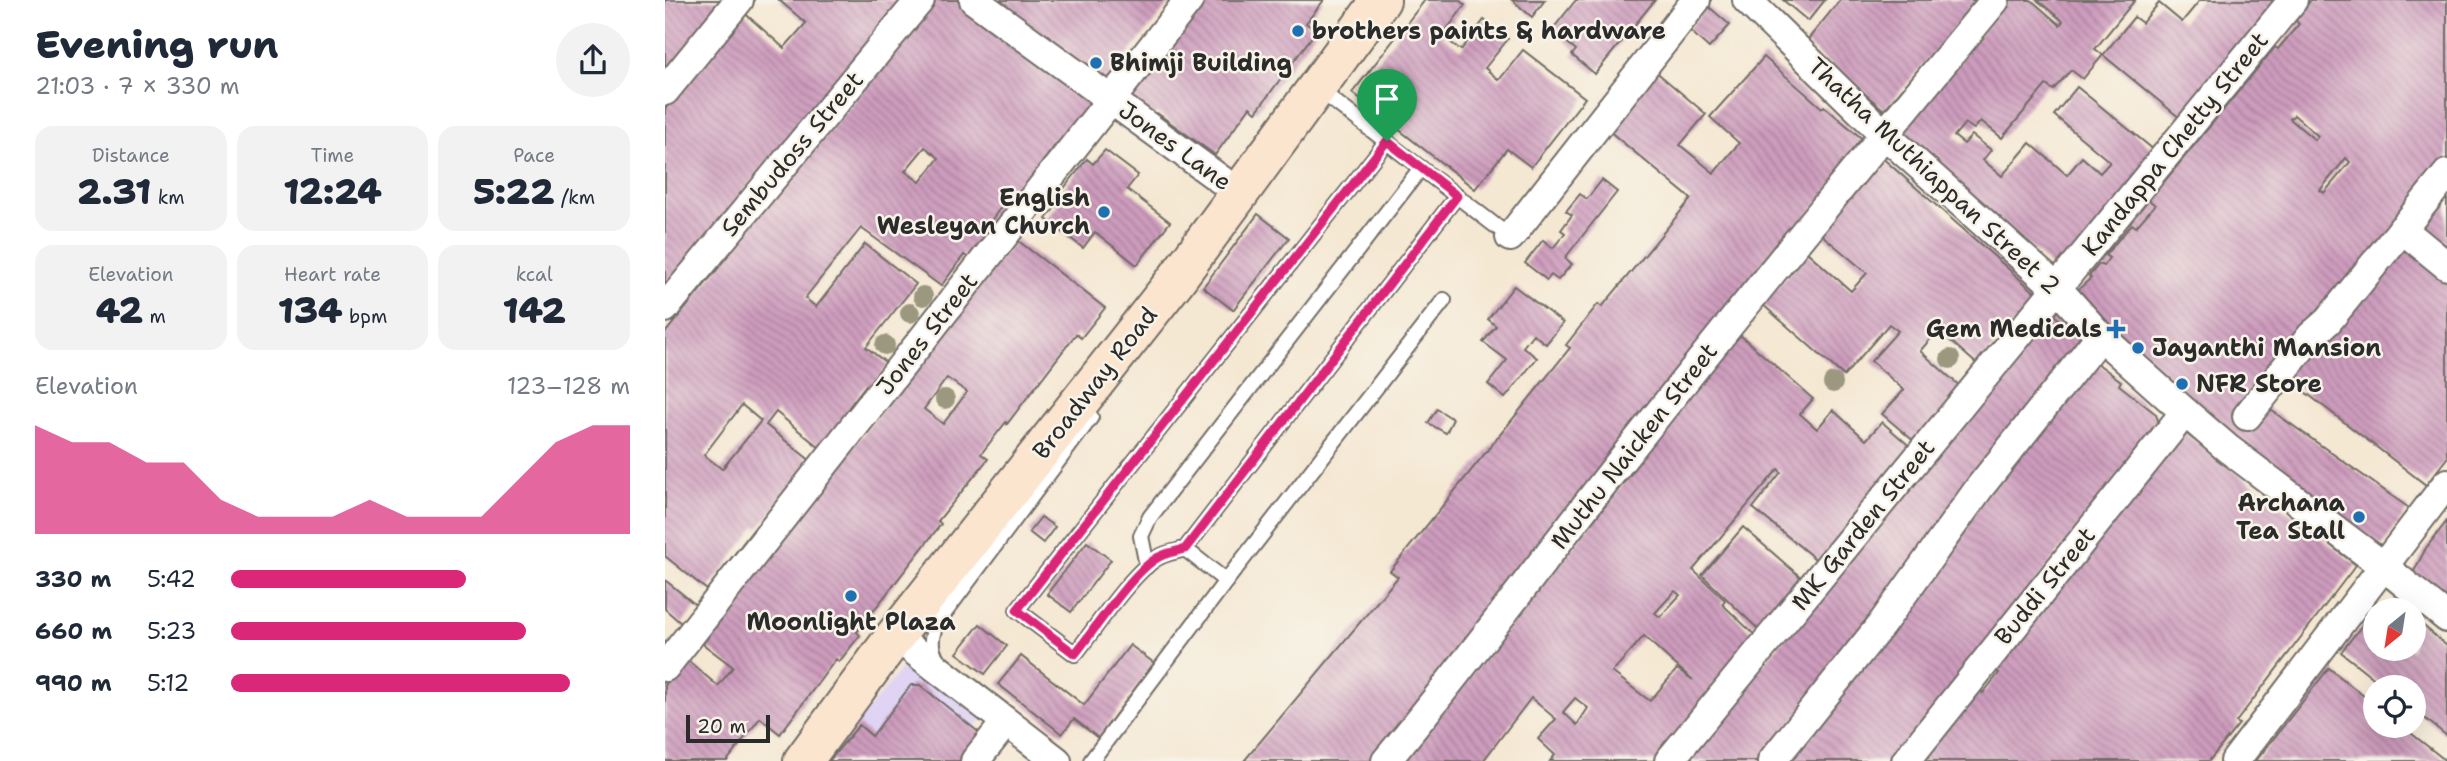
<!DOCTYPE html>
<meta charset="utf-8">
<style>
:root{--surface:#fff;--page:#f2f2f3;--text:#1f2937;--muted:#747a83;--accent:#db2777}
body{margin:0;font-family:"Shantell Sans",sans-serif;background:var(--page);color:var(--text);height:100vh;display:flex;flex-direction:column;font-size:26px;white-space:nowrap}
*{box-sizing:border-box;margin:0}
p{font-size:23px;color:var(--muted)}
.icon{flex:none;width:38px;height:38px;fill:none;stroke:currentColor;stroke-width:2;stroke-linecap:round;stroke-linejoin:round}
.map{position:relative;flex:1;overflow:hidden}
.sheet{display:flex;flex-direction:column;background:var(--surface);width:665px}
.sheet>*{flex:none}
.needle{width:46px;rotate:210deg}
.buttons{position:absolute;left:1698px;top:598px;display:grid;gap:14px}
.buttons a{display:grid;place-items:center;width:63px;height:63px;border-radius:50%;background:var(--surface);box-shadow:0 7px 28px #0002;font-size:35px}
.scale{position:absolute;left:21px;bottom:18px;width:84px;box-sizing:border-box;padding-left:7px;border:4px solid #2b2b2b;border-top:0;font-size:19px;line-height:24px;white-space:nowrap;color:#2b2b2b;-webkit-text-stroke:5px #f7f3e8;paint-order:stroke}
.pin{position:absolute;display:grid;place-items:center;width:60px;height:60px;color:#fff;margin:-72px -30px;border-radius:50% 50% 50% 0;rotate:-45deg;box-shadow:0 0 7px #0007}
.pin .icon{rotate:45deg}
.round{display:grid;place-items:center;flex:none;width:74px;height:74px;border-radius:37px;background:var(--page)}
.summary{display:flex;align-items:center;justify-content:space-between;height:119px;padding:0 35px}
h1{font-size:38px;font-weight:800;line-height:52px}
.stats{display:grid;grid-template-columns:repeat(3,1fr);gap:10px;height:119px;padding:7px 35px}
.stats div{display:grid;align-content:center;border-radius:18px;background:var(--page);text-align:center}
.stats b{font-size:35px;font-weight:800}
.stats small{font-size:19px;font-weight:400}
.stats p{font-size:19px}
.chart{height:196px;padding:14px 35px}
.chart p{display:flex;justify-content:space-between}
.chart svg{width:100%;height:126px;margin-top:7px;fill:var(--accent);opacity:.7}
ul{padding:0 35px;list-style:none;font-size:23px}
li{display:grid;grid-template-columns:112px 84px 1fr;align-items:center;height:52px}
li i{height:18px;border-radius:9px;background:var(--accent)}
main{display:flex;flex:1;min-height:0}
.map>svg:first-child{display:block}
</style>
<main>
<section class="sheet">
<div class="summary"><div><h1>Evening run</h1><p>21:03 · 7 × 330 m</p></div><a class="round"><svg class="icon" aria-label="share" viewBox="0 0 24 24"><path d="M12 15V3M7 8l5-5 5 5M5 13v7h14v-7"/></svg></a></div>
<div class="stats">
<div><p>Distance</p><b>2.31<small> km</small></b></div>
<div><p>Time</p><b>12:24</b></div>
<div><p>Pace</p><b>5:22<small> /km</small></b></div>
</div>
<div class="stats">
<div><p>Elevation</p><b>42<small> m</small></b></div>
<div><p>Heart rate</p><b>134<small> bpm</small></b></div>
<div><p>kcal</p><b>142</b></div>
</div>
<div class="chart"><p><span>Elevation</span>123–128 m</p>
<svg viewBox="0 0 160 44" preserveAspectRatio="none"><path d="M0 44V6L10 12L20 12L30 19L40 19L50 32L60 38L70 38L80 38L90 32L100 38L110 38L120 38L130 25L140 12L150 6L160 6V44z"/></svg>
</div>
<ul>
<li><b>330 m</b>5:42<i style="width:59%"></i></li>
<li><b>660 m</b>5:23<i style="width:74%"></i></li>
<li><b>990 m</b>5:12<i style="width:85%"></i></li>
</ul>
</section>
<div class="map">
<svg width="1782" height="761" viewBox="0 0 1782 761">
<defs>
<pattern id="building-back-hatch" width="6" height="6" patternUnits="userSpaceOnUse" patternTransform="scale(1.75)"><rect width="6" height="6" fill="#ce9cbd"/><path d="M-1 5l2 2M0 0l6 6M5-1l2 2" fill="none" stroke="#a77f9a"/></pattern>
</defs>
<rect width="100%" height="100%" fill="#f7f3e8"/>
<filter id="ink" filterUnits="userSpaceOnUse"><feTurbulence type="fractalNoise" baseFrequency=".0143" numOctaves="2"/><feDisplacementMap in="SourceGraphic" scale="14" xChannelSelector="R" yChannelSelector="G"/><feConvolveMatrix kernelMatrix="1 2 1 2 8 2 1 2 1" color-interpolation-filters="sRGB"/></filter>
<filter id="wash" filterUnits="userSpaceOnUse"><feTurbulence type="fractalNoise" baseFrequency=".00686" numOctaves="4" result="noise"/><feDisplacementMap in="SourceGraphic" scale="28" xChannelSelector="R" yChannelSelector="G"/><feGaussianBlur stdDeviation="1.57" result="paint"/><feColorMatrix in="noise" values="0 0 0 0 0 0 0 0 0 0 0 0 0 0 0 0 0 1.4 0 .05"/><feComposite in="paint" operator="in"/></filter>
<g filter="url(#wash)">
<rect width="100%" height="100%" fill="#f5e8d3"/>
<!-- built -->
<polygon fill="#e0d4f4" points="243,660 317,719 283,761 162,761"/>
<g id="blocks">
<!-- building -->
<g fill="url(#building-back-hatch)" fill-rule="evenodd">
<polygon points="0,0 59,0 0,75"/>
<polygon points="114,0 241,0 69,203 72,206 0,287 0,109 42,58 76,10 119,48 141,23"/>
<path d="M271 0H293L422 97 424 107 395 145 392 143 343 208 338 204 321 228 327 233 306 260 299 255 276 286 196 228 140 298 151 307 200 244 251 284 201 347 224 365 205 388 201 385 184 407 186 408 175 422 176 423 155 448 111 412 101 425 147 462 94 528 91 526 42 590 0 556V333L54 267 52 265 175 118ZM260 147 274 158 255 182 240 171ZM77 405 96 421 57 469 39 455Z"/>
<polygon points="319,0 507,0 439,84"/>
<polygon points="536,0 659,0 641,23 651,31 591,112 585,107 550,155 492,113 483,115 467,103 465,95"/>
<polygon points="760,0 794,0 800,5 777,36 796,50 819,20 843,39 820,68 834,80 858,50 920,98 866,167 842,149 810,189 687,93"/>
<polygon points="847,0 880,0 867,17"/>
<polygon points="911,0 990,0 930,74 907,55 911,50 887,30"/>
<polygon points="1118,0 1160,0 1143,21"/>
<polygon points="1175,0 1314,0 1219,110 1140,43"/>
<polygon points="1342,0 1366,0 1395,25 1398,21 1372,0 1470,0 1430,49 1438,55 1418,79 1406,70 1388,90 1381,85 1337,138 1316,121 1309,129 1300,123 1289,136 1299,144 1307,135 1326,150 1318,160 1337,176 1365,143 1402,175 1417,157 1435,173 1445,162 1389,115 1412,87 1495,155 1396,275 1236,133"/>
<polygon points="1535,0 1621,0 1521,123 1438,55 1469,17 1477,23 1494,3 1517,22"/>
<path d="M1646 0H1782V163L1596 403 1744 508 1717 546 1568 441 1403 299 1426 278 1424 276 1434 264 1438 266 1444 258 1440 255 1467 224 1471 227 1490 205 1484 200 1610 47 1613 49 1634 24 1630 20ZM1629 115 1653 136 1650 140 1625 119ZM1681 158 1685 162 1659 193 1655 190Z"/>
<polygon points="1043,6 1065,25 1044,48 1023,29"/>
<polygon points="1099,57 1157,108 1159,106 1201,142 711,761 579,761 733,577 725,571 905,348 901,345 933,304 937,307 1026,199 943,130 989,70 1041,114 1015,145 1049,173 1074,143 1045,117"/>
<polygon points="440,150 473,175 462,189 505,222 472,265 430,232 418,248 381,219 393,204 389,201 422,159 428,164"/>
<polygon points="1214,155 1373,295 1313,365 1273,330 1255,351 1297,388 1251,443 1217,414 1239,390 1206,361 1233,331 1224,324 1179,376 1097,304 1142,252 1186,291 1202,273 1151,230"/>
<polygon points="937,180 952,192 900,258 907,264 893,280 886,275 882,280 860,263 878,240 888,248 900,233 896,230 907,215 901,211 915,194 922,199"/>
<polygon points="1782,184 1782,262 1744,231"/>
<polygon points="593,214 624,238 568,310 538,287"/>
<polygon points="1737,235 1782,271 1782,458 1761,485 1618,375"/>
<path d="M351 239 440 308 416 338 411 334 342 424 341 422 316 454 323 459 273 521 276 524 192 632 195 635 174 662 171 659 115 734 95 718 62 761H0V685L21 659 53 686 68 667 38 644 43 637 40 635 131 524 129 522ZM282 378 302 392 278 424 259 409Z"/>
<polygon points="849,286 898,323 881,344 868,334 858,347 872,358 840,398 823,384 842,360 818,342 831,326 823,319"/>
<polygon points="1384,311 1423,343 1097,761 1030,761 1024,756"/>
<path d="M1074 334 1148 399 1135 414 1152 429 1168 410 1201 440 1217 422 1249 450 1154 562 1088 508 1116 472 1113 469 1028 570 1060 600 1057 604 1094 639 997 761H885L890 755 873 739 891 719 866 698 818 761H736L969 470 965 467ZM1010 591 1015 595 995 617 990 613ZM979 636 1006 661 1028 680 1012 669 985 701 947 672ZM910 698 923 708 912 725 898 712Z"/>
<polygon points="1425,358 1456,381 1454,385 1491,414 1493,421 1442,490 1232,761 1116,761"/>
<polygon points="772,409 788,419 781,433 763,423"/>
<polygon points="1514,428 1691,565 1571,722 1574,724 1544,761 1254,761 1312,687 1318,693 1334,673 1325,666"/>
<polygon points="376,517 390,527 378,543 364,532"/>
<polygon points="1782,521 1782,602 1748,573 1761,548"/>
<polygon points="1078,527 1140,581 1098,634 1037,575"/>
<polygon points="422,542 446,560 406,612 382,594"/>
<polygon points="0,580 32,606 17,624 0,609"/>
<polygon points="1710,617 1710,649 1748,649 1748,629 1754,622 1782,646 1782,736 1748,709 1748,688 1721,688 1676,652 1702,619 1706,621"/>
<polygon points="315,624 342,646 320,674 292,653"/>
<polygon points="465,645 489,663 433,738 409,719 397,734 333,684 356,656 419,705"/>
<polygon points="1664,668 1710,705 1710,726 1737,726 1781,761 1591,761"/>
<polygon points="246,685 255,685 317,735 297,761 164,761 194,725 207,736"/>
</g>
</g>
</g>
<g filter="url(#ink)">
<use href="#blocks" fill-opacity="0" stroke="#726d66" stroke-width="2"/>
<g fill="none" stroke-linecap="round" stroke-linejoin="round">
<!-- lane casing -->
<g stroke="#726d66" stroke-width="18">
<g id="lane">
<polyline points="652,88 845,237"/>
<path d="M722 141 352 610 410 654C430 629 464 577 489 560 498 553 509 552 520 549L792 196"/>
<polyline points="520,549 561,581"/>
<polyline points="482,566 476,536 485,517 756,168"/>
<path d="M276 663C264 652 265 637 272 623L426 417"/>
<polyline points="426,761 561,581 779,300"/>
</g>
</g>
<!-- street casing -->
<g stroke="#726d66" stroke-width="32">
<g id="street">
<polyline points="309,0 574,193"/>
<polyline points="1082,0 1219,134 1393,289 1435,336 1520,412 1562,448 1717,565 1782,618"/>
<polyline points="0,91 74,0"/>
<polyline points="1737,229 1782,266"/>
<polyline points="845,237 1031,0"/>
<polyline points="0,308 255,0"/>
<polyline points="1582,416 1646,336 1663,321 1782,174"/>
<polyline points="230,636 392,761"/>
<polyline points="0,667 524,0"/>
<polyline points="310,761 341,722"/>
<path d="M721 761C805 660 881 555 963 452 1083 300 1206 150 1330 0"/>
<polyline points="1004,761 1628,0"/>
<polyline points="1107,761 1216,625 1315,487 1435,336"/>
<polyline points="1241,761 1520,412"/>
<polyline points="1570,761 1782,483"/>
</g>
</g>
<!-- secondary casing -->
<g stroke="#726d66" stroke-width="42">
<polyline id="secondary" points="138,761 230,636 510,281 716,0"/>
</g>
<!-- lane -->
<use href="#lane" stroke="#fff" stroke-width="14"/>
<!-- street -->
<use href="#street" stroke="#fff" stroke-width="28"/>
<!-- secondary -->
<use href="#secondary" stroke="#fbe5cf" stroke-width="38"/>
</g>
<!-- trees -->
<g fill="#9b987f">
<circle cx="258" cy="296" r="10"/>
<circle cx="245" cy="313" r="10"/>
<circle cx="220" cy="345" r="10"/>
<circle cx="1285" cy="359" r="10"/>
<circle cx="1168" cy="383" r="10"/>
<circle cx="280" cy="399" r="10"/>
</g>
</g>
<g fill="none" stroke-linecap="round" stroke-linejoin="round" filter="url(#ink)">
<!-- route casing -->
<g stroke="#fff" stroke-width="14">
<path id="route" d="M722 141 792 196 520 549C509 552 498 553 489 560 464 577 430 629 410 654L352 610Z"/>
</g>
<!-- route -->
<use href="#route" stroke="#db2777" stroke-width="9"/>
</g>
<!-- markers -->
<g fill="#1f6fb2" stroke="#f7f3e8" stroke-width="2.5">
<circle cx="633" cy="31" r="7"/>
<circle cx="431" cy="63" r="7"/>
<circle cx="439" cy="212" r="7"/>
<path d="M1447.5 318.5h7v7h7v7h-7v7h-7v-7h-7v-7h7z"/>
<circle cx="1473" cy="348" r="7"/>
<circle cx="1517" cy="384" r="7"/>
<circle cx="1694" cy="517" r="7"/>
<circle cx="186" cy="596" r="7"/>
</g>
<g text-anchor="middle" stroke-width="5" stroke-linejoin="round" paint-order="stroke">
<!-- poi labels -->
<g font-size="24" font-weight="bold" fill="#2b2b2b" stroke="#f7f3e8" text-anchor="start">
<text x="647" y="39">brothers paints &amp; hardware</text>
<text x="445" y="71">Bhimji Building</text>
<text x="425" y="206" text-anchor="end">English<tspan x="425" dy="28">Wesleyan Church</tspan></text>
<text x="1437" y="337" text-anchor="end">Gem Medicals</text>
<text x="1487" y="356">Jayanthi Mansion</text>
<text x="1531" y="392">NFR Store</text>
<text x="1680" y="511" text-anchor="end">Archana<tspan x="1680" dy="28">Tea Stall</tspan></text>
<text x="186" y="630" text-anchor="middle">Moonlight Plaza</text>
</g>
<!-- street labels -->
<g font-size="24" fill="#2b2b2b" stroke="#f7f3e8">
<text transform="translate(1510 144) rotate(-51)" y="8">Kandappa Chetty Street</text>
<text transform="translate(510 146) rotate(36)" y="8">Jones Lane</text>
<text transform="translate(127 154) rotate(-50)" y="8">Sembudoss Street</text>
<text transform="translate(1269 176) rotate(43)" y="8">Thatha Muthiappan Street 2</text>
<text transform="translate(262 334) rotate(-52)" y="8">Jones Street</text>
<text transform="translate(430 383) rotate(-52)" y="8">Broadway Road</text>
<text transform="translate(969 446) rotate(-52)" y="8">Muthu Naicken Street</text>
<text transform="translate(1198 525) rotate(-51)" y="8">MK Garden Street</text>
<text transform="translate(1380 586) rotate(-51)" y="8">Buddi Street</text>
</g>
</g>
</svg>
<div class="buttons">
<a><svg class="needle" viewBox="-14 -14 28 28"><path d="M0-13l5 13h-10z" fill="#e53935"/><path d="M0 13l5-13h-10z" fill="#747a83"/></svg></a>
<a><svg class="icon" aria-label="locate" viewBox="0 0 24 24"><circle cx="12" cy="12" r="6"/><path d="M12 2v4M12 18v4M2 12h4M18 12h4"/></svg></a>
</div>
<div class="scale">20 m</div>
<div class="pin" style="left:722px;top:141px;background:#1e9e55"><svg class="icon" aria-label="arrive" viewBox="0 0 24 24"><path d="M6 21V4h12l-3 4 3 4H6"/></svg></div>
</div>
</main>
